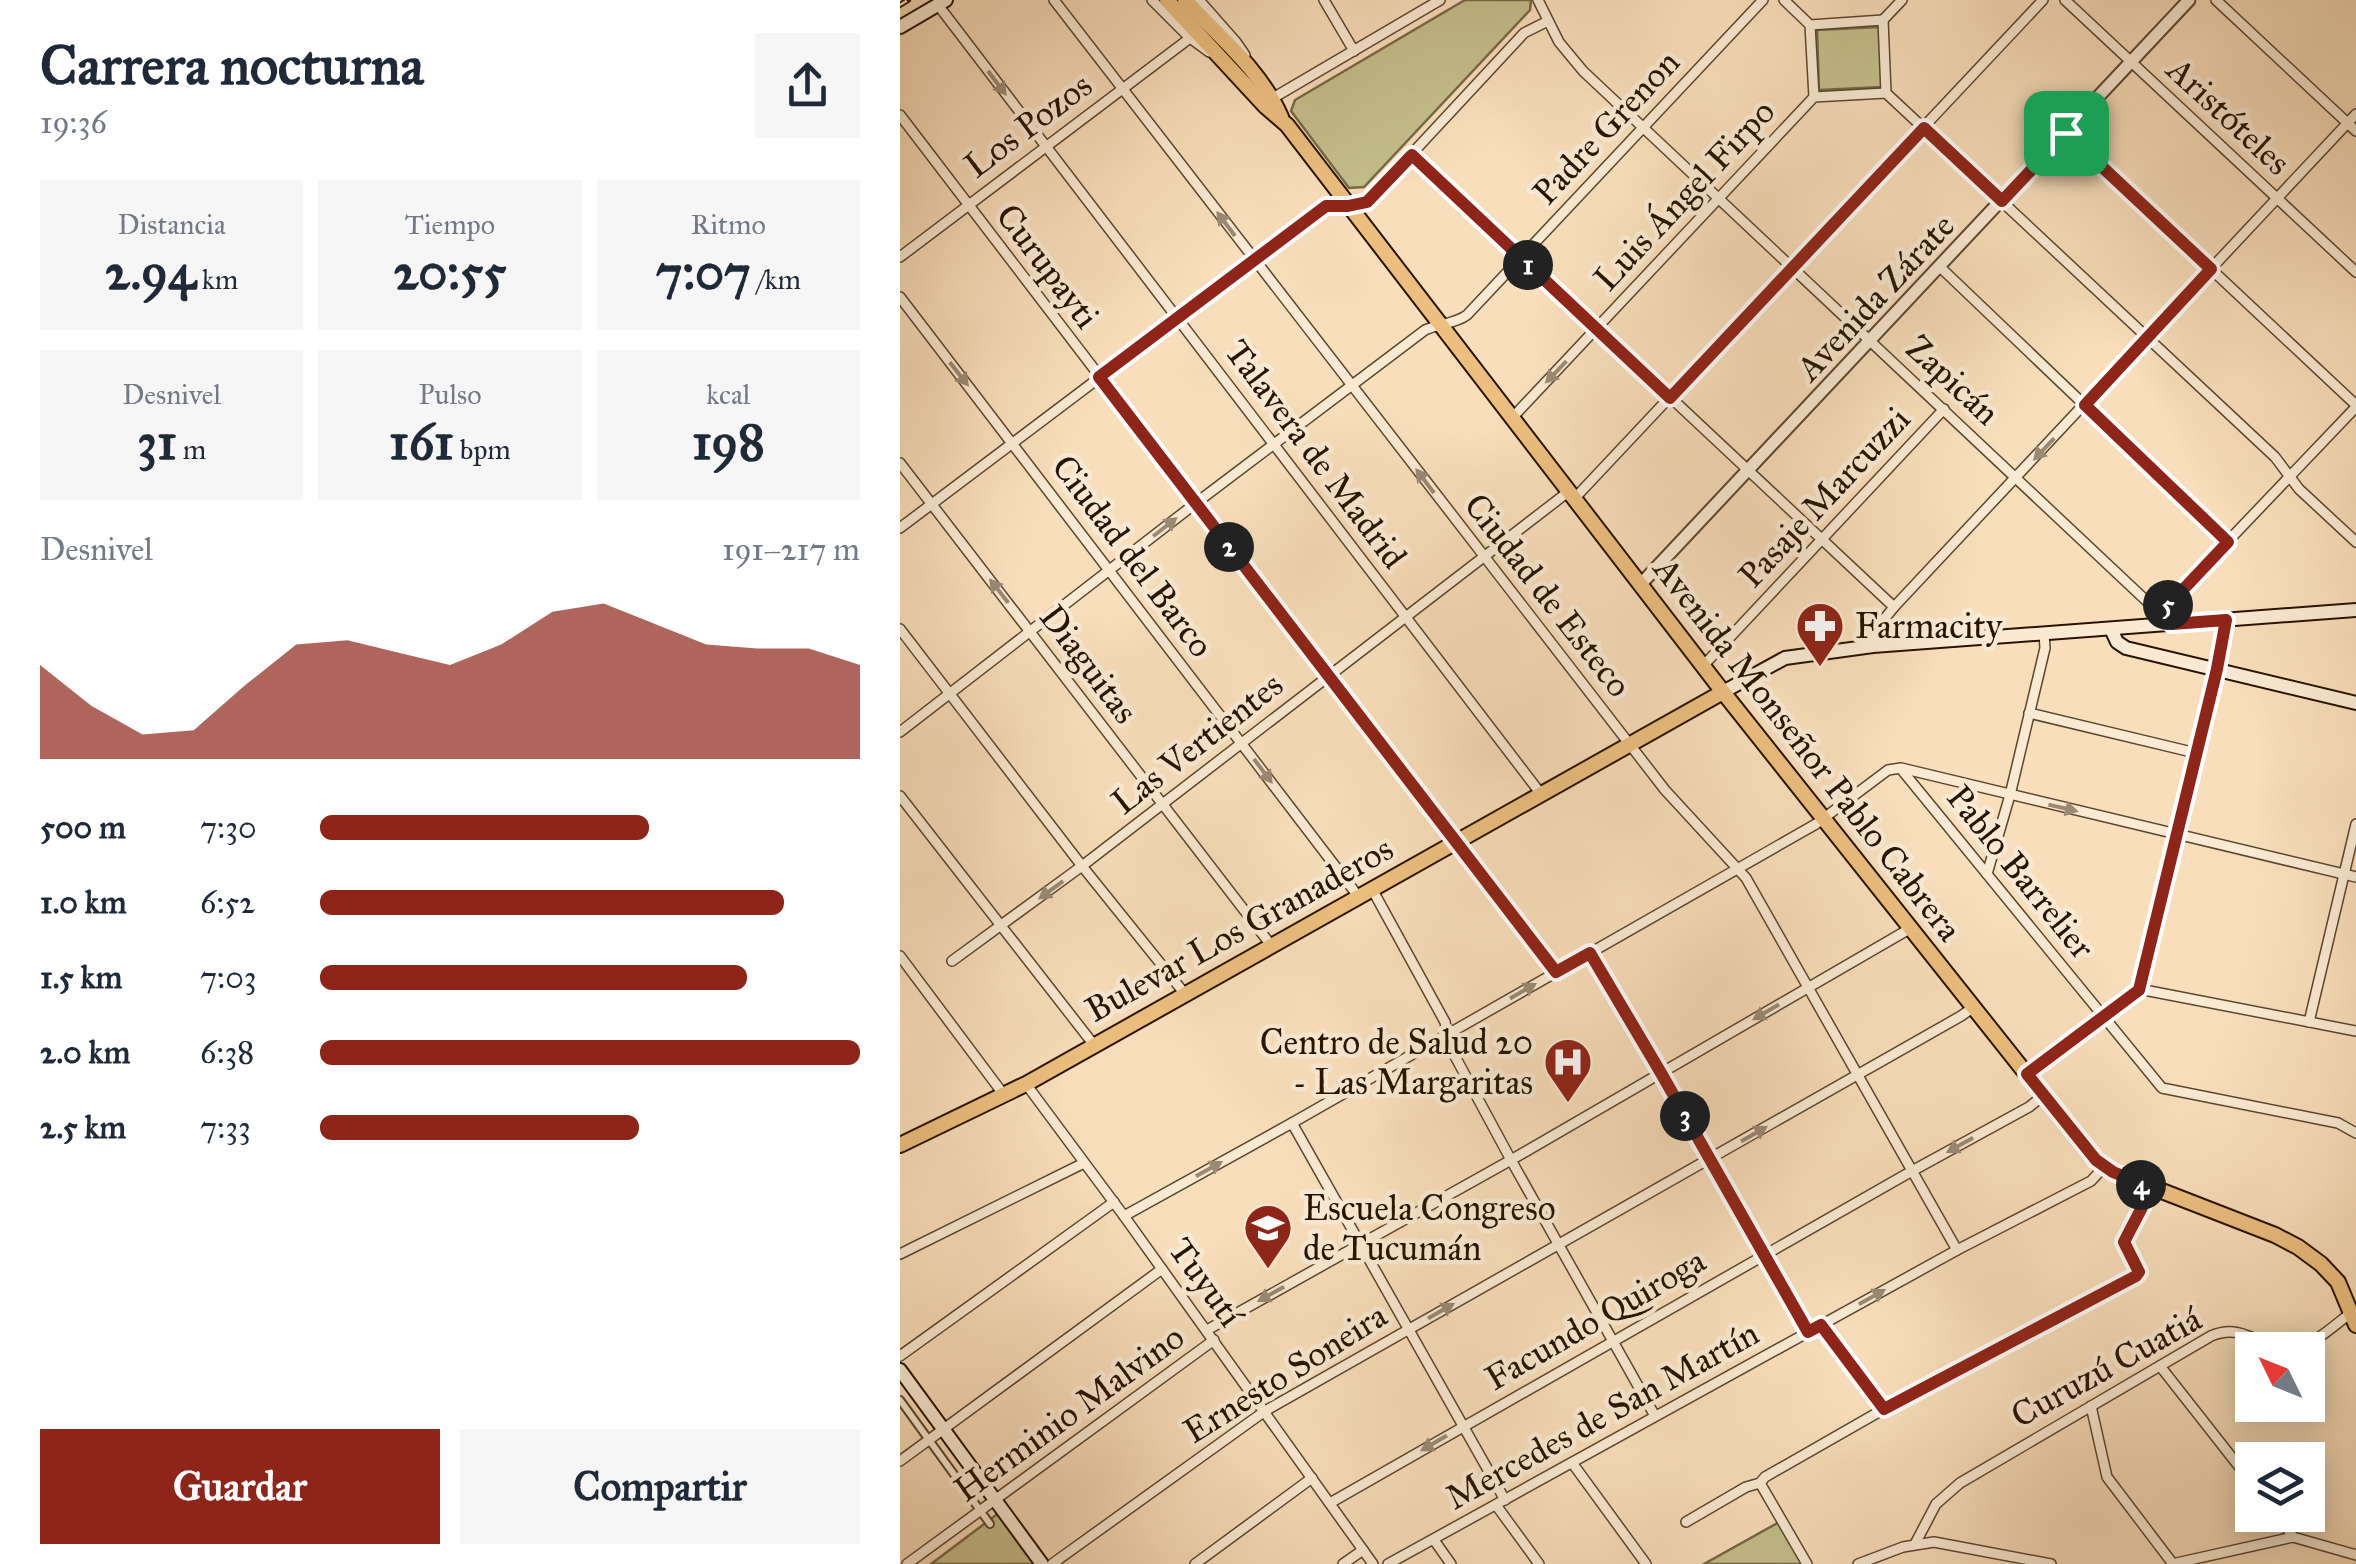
<!DOCTYPE html>
<html lang="es">
<meta charset="utf-8">
<style>
:root{--surface:#fff;--page:#f6f6f7;--text:#1f2937;--muted:#747a83;--accent:#8f2418}
body{margin:0;font-family:"IM FELL Great Primer",serif;background:var(--page);color:var(--text);height:100vh;display:flex;flex-direction:column;font-size:38px;white-space:nowrap}
*{box-sizing:border-box;margin:0}
p{font-size:32px;color:var(--muted)}
.icon{flex:none;width:55px;height:55px;fill:none;stroke:currentColor;stroke-width:2;stroke-linecap:round;stroke-linejoin:round}
.map{position:relative;flex:1;overflow:hidden}
.panel{display:flex;flex-direction:column;background:var(--surface);width:900px}
.panel>*{flex:none}
.needle{width:65px;rotate:313deg}
.buttons{position:absolute;left:1335px;top:1332px;display:grid;gap:20px}
.buttons a{display:grid;place-items:center;width:90px;height:90px;border-radius:0px;background:var(--surface);box-shadow:0 5px 25px #0003;font-size:50px}
.pin{position:absolute;display:grid;place-items:center;width:85px;height:85px;color:#fff;margin:-42px;border-radius:20px;box-shadow:0 5px 15px #0006}
.km{position:absolute;width:50px;height:50px;margin:-25px;border-radius:50%;background:#222;color:#fff;font-size:28px;line-height:50px;text-align:center}
.round{display:grid;place-items:center;flex:none;width:105px;height:105px;border-radius:0px;background:var(--page)}
.head{display:flex;align-items:center;justify-content:space-between;height:170px;padding:0 40px}
h1{font-size:55px;font-weight:700;line-height:75px}
.metrics{display:grid;grid-template-columns:repeat(3,1fr);gap:15px;height:170px;padding:10px 40px}
.metrics div{display:grid;align-content:center;border-radius:0px;background:var(--page);text-align:center}
.metrics b{font-size:50px;font-weight:700}
.metrics small{font-size:28px;font-weight:400}
.metrics p{font-size:28px}
.chart{height:280px;padding:20px 40px}
.chart p{display:flex;justify-content:space-between}
.chart svg{width:100%;height:180px;margin-top:10px;fill:var(--accent);opacity:.7}
.primary-button{display:flex;gap:20px;margin-top:auto;padding:20px 40px}
.primary-button a{flex:1;height:115px;border-radius:0px;background:var(--accent);color:#fff;font-size:40px;font-weight:700;line-height:115px;text-align:center}
.primary-button a+a{background:var(--page);color:var(--text)}
ul{padding:0 40px;list-style:none;font-size:32px}
li{display:grid;grid-template-columns:160px 120px 1fr;align-items:center;height:75px}
li i{height:25px;border-radius:12px;background:var(--accent)}
main{display:flex;flex:1;min-height:0}
.map>svg:first-child{display:block}
</style>
<main>
<section class="panel">
<div class="head"><div><h1>Carrera nocturna</h1><p>19:36</p></div><a class="round"><svg class="icon" aria-label="share" viewBox="0 0 24 24"><path d="M12 15V3M7 8l5-5 5 5M5 13v7h14v-7"/></svg></a></div>
<div class="metrics">
<div><p>Distancia</p><b>2.94<small> km</small></b></div>
<div><p>Tiempo</p><b>20:55</b></div>
<div><p>Ritmo</p><b>7:07<small> /km</small></b></div>
</div>
<div class="metrics">
<div><p>Desnivel</p><b>31<small> m</small></b></div>
<div><p>Pulso</p><b>161<small> bpm</small></b></div>
<div><p>kcal</p><b>198</b></div>
</div>
<div class="chart"><p><span>Desnivel</span>191–217 m</p>
<svg viewBox="0 0 160 44" preserveAspectRatio="none"><path d="M0 44V21L10 31L20 38L30 37L40 26L50 16L60 15L70 18L80 21L90 16L100 8L110 6L120 11L130 16L140 17L150 17L160 21V44z"/></svg>
</div>
<ul>
<li><b>500 m</b>7:30<i style="width:61%"></i></li>
<li><b>1.0 km</b>6:52<i style="width:86%"></i></li>
<li><b>1.5 km</b>7:03<i style="width:79%"></i></li>
<li><b>2.0 km</b>6:38<i style="width:100%"></i></li>
<li><b>2.5 km</b>7:33<i style="width:59%"></i></li>
</ul>
<div class="primary-button"><a>Guardar</a><a>Compartir</a></div>
</section>
<div class="map">
<svg width="1456" height="1564" viewBox="0 0 1456 1564">
<rect width="100%" height="100%" fill="#f8debb"/>
<filter id="stains"><feTurbulence type="fractalNoise" baseFrequency=".002" numOctaves="4"/><feColorMatrix values="0 0 0 0 .2 0 0 0 0 .09 0 0 0 0 .02 0 0 0 .5 -.17"/></filter>
<radialGradient id="worn" r=".72"><stop offset=".6" stop-color="#630" stop-opacity="0"/><stop offset="1" stop-color="#630" stop-opacity=".3"/></radialGradient>
<!-- green -->
<g fill="#c4bf8c" stroke="#766946" stroke-width="2.5">
<polygon points="565,0 631,0 630,10 464,187 449,188 391,111 395,100"/>
<polygon points="979,27 982,87 919,90 917,30"/>
<polygon points="100,1512 138,1564 31,1564"/>
<polygon points="881,1521 904,1564 804,1564"/>
</g>
<g fill="none" stroke-linecap="round" stroke-linejoin="round">
<!-- pedestrian casing -->
<g stroke="#5b462f" stroke-width="10">
<polyline id="pedestrian" points="0,1400 90,1524"/>
</g>
<!-- minor casing -->
<g stroke="#5b462f" stroke-width="12">
<g id="minor">
<polyline points="154,0 765,790 846,878 1057,1250"/>
<polyline points="252,0 290,38 309,52"/>
<polyline points="299,0 336,42 345,55"/>
<polyline points="424,0 454,51"/>
<polyline points="638,0 659,42 683,71 1271,624"/>
<polyline points="884,0 910,25 983,20"/>
<polyline points="1165,0 1456,272"/>
<polyline points="1316,0 1456,131"/>
<polyline points="38,5 641,794"/>
<polyline points="983,20 986,93 1375,457 1399,489 1456,542"/>
<polyline points="983,20 1002,0"/>
<polyline points="910,25 914,97"/>
<polyline points="373,98 540,0"/>
<polyline points="0,115 655,972"/>
<polyline points="1166,133 1456,405"/>
<polyline points="512,155 994,607"/>
<polyline points="0,257 290,38"/>
<polyline points="1040,267 1328,542"/>
<polyline points="0,297 458,896"/>
<polyline points="612,418 914,97 986,93"/>
<polyline points="0,463 371,945"/>
<polyline points="674,499 1143,0"/>
<polyline points="0,528 427,206 448,206 467,202 624,33 648,21"/>
<polyline points="1258,618 1269,603 1456,407"/>
<polyline points="0,629 182,866 285,994"/>
<polyline points="973,646 977,628 994,607 1456,114"/>
<polyline points="803,666 1044,409"/>
<polyline points="1129,713 1296,753"/>
<path d="M0 732 296 503 525 330C540 323 555 324 567 315L863 0"/>
<polyline points="1001,769 1262,1088 1438,1123 1456,1133"/>
<polyline points="0,796 194,1045"/>
<polyline points="1087,874 1110,795 1145,648 1144,633"/>
<polyline points="472,889 545,1022 550,1047 611,1160 755,1416"/>
<polyline points="689,953 761,1073 908,1332"/>
<polyline points="0,956 104,1095"/>
<polyline points="52,961 182,866 668,492"/>
<polyline points="1239,989 1456,1031"/>
<polyline points="1409,1022 1456,824"/>
<polyline points="1127,1074 1239,989 1317,669 1327,620"/>
<polyline points="126,1084 224,1216 473,1564"/>
<polyline points="392,1123 605,1500"/>
<polyline points="224,1216 392,1123 916,824 988,770 1001,768 1456,877"/>
<polyline points="0,1254 184,1163"/>
<polyline points="921,1325 984,1409"/>
<polyline points="307,1330 611,1160 1011,928"/>
<polyline points="0,1356 214,1202"/>
<polyline points="1260,1366 1352,1483"/>
<polyline points="1191,1406 1207,1477 1273,1564"/>
<polyline points="0,1461 262,1269"/>
<polyline points="673,1464 746,1564"/>
<polyline points="860,1483 907,1564"/>
<polyline points="430,1503 1012,1171 1129,1107 1144,1095"/>
<polyline points="596,1505 639,1564"/>
<polyline points="1378,1515 1393,1537 1456,1555"/>
<polyline points="786,1522 846,1487 860,1483 865,1477 984,1409 1236,1276 1239,1268 1224,1241 1251,1188"/>
<polyline points="534,1540 551,1564"/>
<path d="M1015 1544 1036 1504 1060 1483 1311 1336C1348 1320 1365 1356 1397 1348 1416 1343 1436 1324 1452 1312"/>
<polyline points="7,1564 314,1340"/>
<polyline points="152,1564 365,1411 1061,1016 1074,1007"/>
<polyline points="295,1564 412,1478"/>
<polyline points="443,1564 463,1550"/>
<polyline points="488,1564 1057,1250 1191,1181 1204,1167"/>
<polyline points="958,1564 1003,1547 1034,1542 1151,1564"/>
<polyline points="1272,1564 1393,1537"/>
</g>
</g>
<!-- tertiary casing -->
<g stroke="#5b462f" stroke-width="15">
<polyline id="tertiary" points="740,585 1289,0"/>
</g>
<!-- secondary casing -->
<g stroke="#271300" stroke-width="16">
<g id="secondary">
<polyline points="0,27 46,0"/>
<polyline points="1211,629 1217,642 1226,648 1456,703"/>
<polyline points="823,692 885,658 973,646 1456,610"/>
<polyline points="0,1370 142,1564"/>
</g>
</g>
<!-- primary casing -->
<g stroke="#271300" stroke-width="18">
<g id="primary">
<polyline points="267,0 365,106 387,125 823,692 1190,1154 1213,1172 1375,1235 1398,1247 1421,1264 1438,1282 1456,1325"/>
<path d="M285 0C320 38 360 69 381 117"/>
<polyline points="0,1145 126,1084 823,692"/>
</g>
</g>
<!-- pedestrian -->
<use href="#pedestrian" stroke="#faead3" stroke-width="6"/>
<!-- minor -->
<use href="#minor" stroke="#faead3" stroke-width="9"/>
<!-- tertiary -->
<use href="#tertiary" stroke="#faead3" stroke-width="11"/>
<!-- secondary -->
<use href="#secondary" stroke="#faead3" stroke-width="12"/>
<!-- primary -->
<use href="#primary" stroke="#ecbf7e" stroke-width="14"/>
<!-- rail casing -->
<g stroke="#271300" stroke-width="6">
<polyline id="rail" points="0,5 8,0"/>
</g>
<!-- rail -->
<use href="#rail" stroke="#faead3" stroke-width="2.5" stroke-dasharray="8" stroke-linecap="butt"/>
</g>
<!-- one-way arrows -->
<defs><path id="oneway-solid" d="M-6-.8H1V-3.2L6.5 0L1 3.2V.8H-6Z" transform="scale(2.5)"/></defs>
<g fill="#9b8974">
<use href="#oneway-solid" transform="translate(97 83) rotate(53)"/>
<use href="#oneway-solid" transform="translate(326 224) rotate(-127)"/>
<use href="#oneway-solid" transform="translate(656 372) rotate(134)"/>
<use href="#oneway-solid" transform="translate(59 374) rotate(52)"/>
<use href="#oneway-solid" transform="translate(1144 449) rotate(133)"/>
<use href="#oneway-solid" transform="translate(525 481) rotate(-127)"/>
<use href="#oneway-solid" transform="translate(265 527) rotate(-38)"/>
<use href="#oneway-solid" transform="translate(99 591) rotate(-128)"/>
<use href="#oneway-solid" transform="translate(363 771) rotate(53)"/>
<use href="#oneway-solid" transform="translate(1163 808) rotate(13)"/>
<use href="#oneway-solid" transform="translate(151 890) rotate(144)"/>
<use href="#oneway-solid" transform="translate(623 991) rotate(-30)"/>
<use href="#oneway-solid" transform="translate(866 1012) rotate(150)"/>
<use href="#oneway-solid" transform="translate(854 1134) rotate(-30)"/>
<use href="#oneway-solid" transform="translate(1060 1145) rotate(151)"/>
<use href="#oneway-solid" transform="translate(309 1169) rotate(-29)"/>
<use href="#oneway-solid" transform="translate(371 1294) rotate(151)"/>
<use href="#oneway-solid" transform="translate(972 1297) rotate(-29)"/>
<use href="#oneway-solid" transform="translate(541 1311) rotate(-30)"/>
<use href="#oneway-solid" transform="translate(534 1443) rotate(150)"/>
</g>
<g fill="none" stroke-linecap="round" stroke-linejoin="round">
<!-- route casing -->
<g stroke="#fff" stroke-width="20">
<polygon id="route" points="1024,128 1102,201 1166,133 1311,269 1185,405 1328,542 1260,614 1272,624 1326,620 1317,669 1239,990 1127,1074 1196,1160 1213,1172 1252,1188 1224,1242 1239,1272 1236,1276 984,1409 921,1325 908,1332 761,1073 690,953 656,972 199,377 426,206 448,206 467,202 512,155 770,398"/>
</g>
<!-- route -->
<use href="#route" stroke="#8f2418" stroke-width="12"/>
</g>
<!-- icons -->
<defs>
<g id="pharmacy-pin" transform="scale(2.5)"><path d="M0 17L-7.5 6A9.5 9.5 0 1 1 7.5 6Z" fill="#8f2418" stroke="#faead3"/><path d="M-2-6h4v4h4v4h-4v4h-4v-4h-4v-4h4Z" fill="#fff"/></g>
<g id="hospital-pin" transform="scale(2.5)"><path d="M0 17L-7.5 6A9.5 9.5 0 1 1 7.5 6Z" fill="#8f2418" stroke="#faead3"/><path d="M-5-5h3v3.5h4V-5h3V5h-3V1.5h-4V5h-3Z" fill="#fff"/></g>
<g id="school-pin" transform="scale(2.5)"><path d="M0 17L-7.5 6A9.5 9.5 0 1 1 7.5 6Z" fill="#8f2418" stroke="#faead3"/><path d="M0-5L7-2L0 1L-7-2ZM-4 1L0 2.5L4 1V4Q0 6-4 4Z" fill="#fff"/></g>
</defs>
<g fill-rule="evenodd">
<use href="#pharmacy-pin" x="920" y="626"/>
<use href="#hospital-pin" x="668" y="1062"/>
<use href="#school-pin" x="368" y="1228"/>
</g>
<g text-anchor="middle" stroke-width="9" stroke-linejoin="round" paint-order="stroke">
<!-- street labels -->
<g font-size="35" fill="#271300" stroke="#faead3">
<text transform="translate(1329 116) rotate(43)" y="12">Aristóteles</text>
<text transform="translate(128 125) rotate(-37)" y="12">Los Pozos</text>
<text transform="translate(706 127) rotate(-47)" y="12">Padre Grenon</text>
<text transform="translate(784 195) rotate(-47)" y="12">Luis Ángel Firpo</text>
<text transform="translate(148 266) rotate(53)" y="12">Curupayti</text>
<text transform="translate(975 297) rotate(-47)" y="12">Avenida Zárate</text>
<text transform="translate(1053 380) rotate(43)" y="12">Zapicán</text>
<text transform="translate(416 454) rotate(53)" y="12">Talavera de Madrid</text>
<text transform="translate(924 497) rotate(-47)" y="12">Pasaje Marcuzzi</text>
<text transform="translate(233 556) rotate(53)" y="12">Ciudad del Barco</text>
<text transform="translate(648 595) rotate(52)" y="12">Ciudad de Esteco</text>
<text transform="translate(189 664) rotate(53)" y="12">Diaguitas</text>
<text transform="translate(297 743) rotate(-38)" y="12">Las Vertientes</text>
<text transform="translate(908 749) rotate(52)" y="12">Avenida Monseñor Pablo Cabrera</text>
<text transform="translate(1121 872) rotate(51)" y="12">Pablo Barrelier</text>
<text transform="translate(339 929) rotate(-29)" y="12">Bulevar Los Granaderos</text>
<text transform="translate(306 1282) rotate(54)" y="12">Tuyutí</text>
<text transform="translate(695 1319) rotate(-30)" y="12">Facundo Quiroga</text>
<text transform="translate(1206 1367) rotate(-29)" y="12">Curuzú Cuatiá</text>
<text transform="translate(385 1373) rotate(-32)" y="12">Ernesto Soneira</text>
<text transform="translate(169 1413) rotate(-36)" y="12">Herminio Malvino</text>
<text transform="translate(702 1415) rotate(-29)" y="12">Mercedes de San Martín</text>
</g>
<!-- poi labels -->
<g font-size="35" fill="#271300" stroke="#faead3" text-anchor="start">
<text x="955" y="638">Farmacity</text>
<text x="633" y="1054" text-anchor="end">Centro de Salud 20<tspan x="633" dy="40">- Las Margaritas</tspan></text>
<text x="403" y="1220">Escuela Congreso<tspan x="403" dy="40">de Tucumán</tspan></text>
</g>
</g>
<rect width="100%" height="100%" filter="url(#stains)"/>
<rect width="100%" height="100%" fill="url(#worn)"/>
</svg>
<div class="buttons">
<a><svg class="needle" viewBox="-14 -14 28 28"><path d="M0-13l5 13h-10z" fill="#e53935"/><path d="M0 13l5-13h-10z" fill="#747a83"/></svg></a>
<a><svg class="icon" aria-label="layers" viewBox="0 0 24 24"><path d="M12 4l9 5-9 5-9-5zM3 14l9 5 9-5"/></svg></a>
</div>
<div class="pin" style="left:1166px;top:133px;background:#1e9e55"><svg class="icon" aria-label="arrive" viewBox="0 0 24 24"><path d="M6 21V4h12l-3 4 3 4H6"/></svg></div>
<b class="km" style="left:628px;top:265px">1</b>
<b class="km" style="left:329px;top:547px">2</b>
<b class="km" style="left:785px;top:1116px">3</b>
<b class="km" style="left:1241px;top:1185px">4</b>
<b class="km" style="left:1268px;top:605px">5</b>
</div>
</main>
